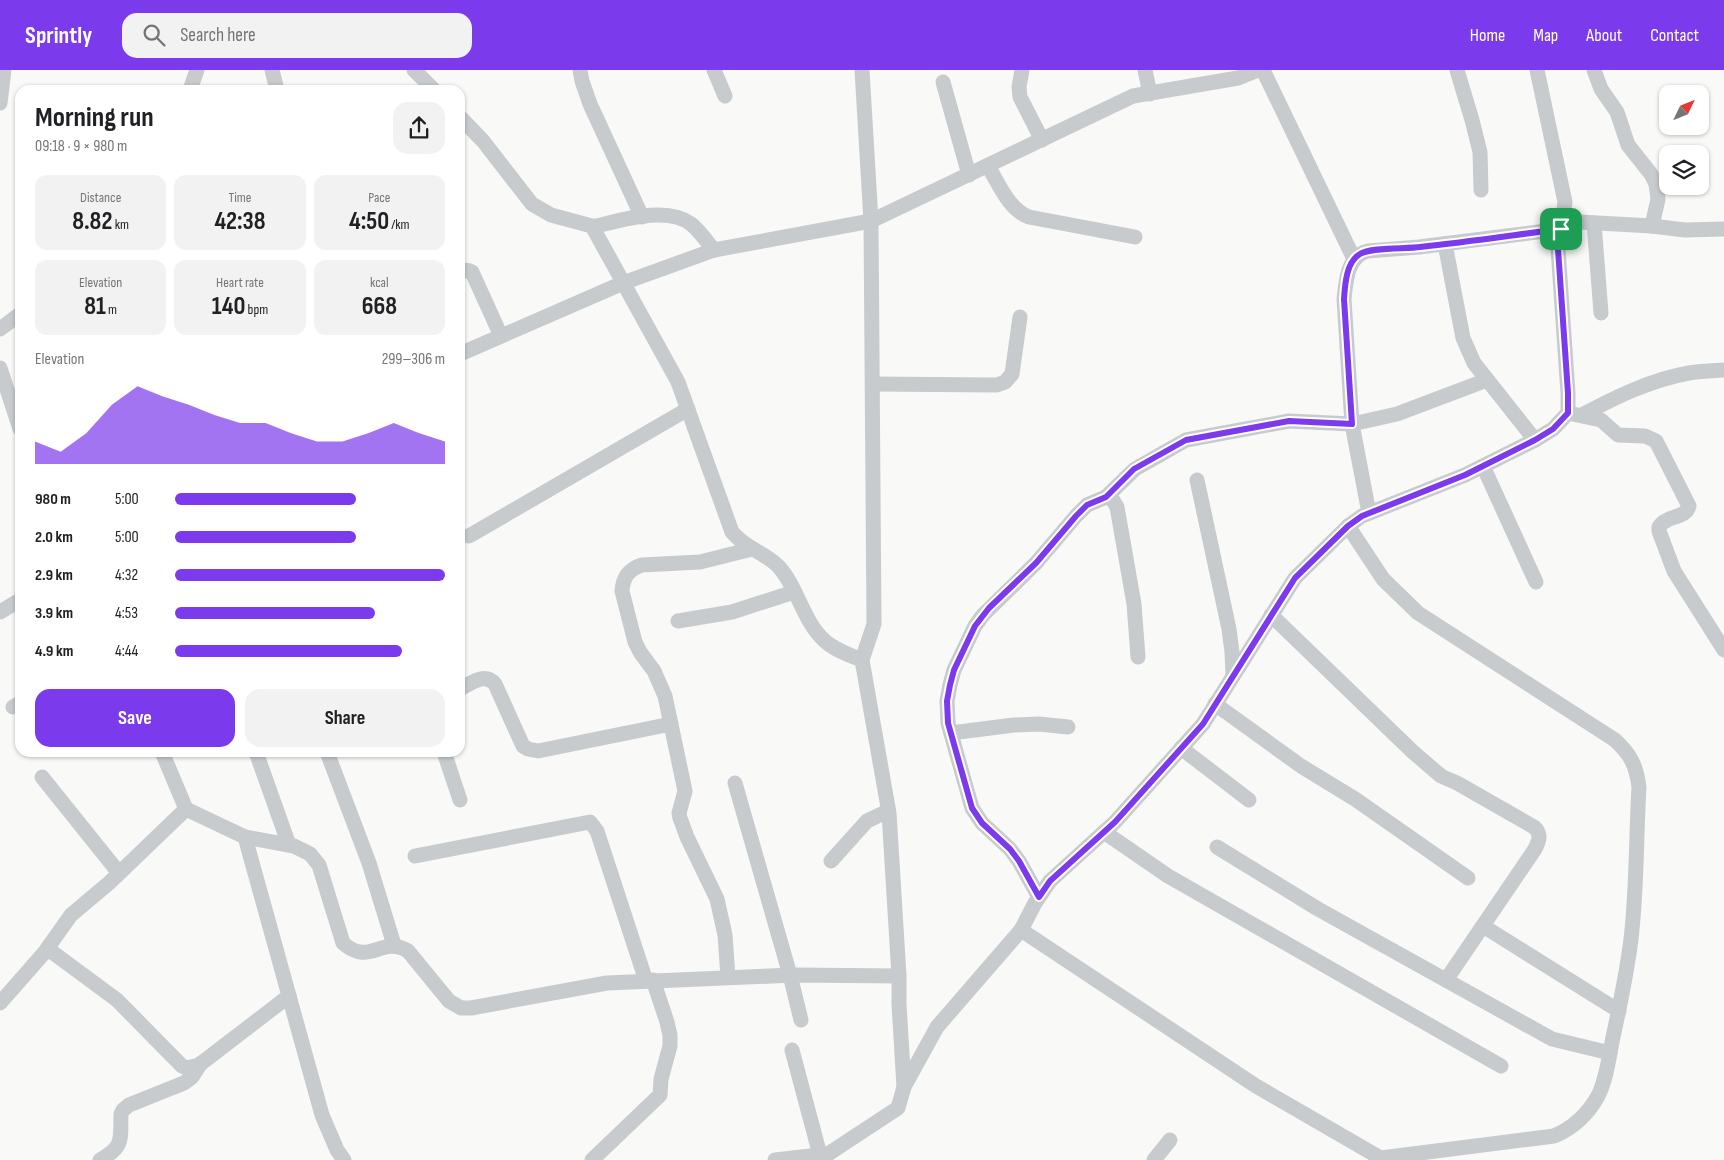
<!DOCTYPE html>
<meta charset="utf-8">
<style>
:root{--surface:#fff;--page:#f2f2f2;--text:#202124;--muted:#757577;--accent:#7c3aed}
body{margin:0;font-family:"Sofia Sans Condensed",sans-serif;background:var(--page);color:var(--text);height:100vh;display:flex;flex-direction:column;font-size:19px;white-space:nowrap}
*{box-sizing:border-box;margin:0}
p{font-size:16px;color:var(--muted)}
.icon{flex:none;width:28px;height:28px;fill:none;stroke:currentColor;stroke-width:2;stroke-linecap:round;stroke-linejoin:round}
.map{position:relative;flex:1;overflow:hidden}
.drawer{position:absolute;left:15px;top:15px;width:450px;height:672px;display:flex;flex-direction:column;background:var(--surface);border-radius:15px;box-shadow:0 1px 4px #0004}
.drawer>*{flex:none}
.needle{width:32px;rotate:47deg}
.fabs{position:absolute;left:1659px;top:15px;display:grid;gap:10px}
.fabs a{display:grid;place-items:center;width:50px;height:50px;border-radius:10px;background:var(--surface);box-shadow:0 1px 4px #0004;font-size:25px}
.pin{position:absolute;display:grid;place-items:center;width:42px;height:42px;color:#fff;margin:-21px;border-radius:10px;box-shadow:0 2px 8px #0006}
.round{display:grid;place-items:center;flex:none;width:52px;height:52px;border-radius:15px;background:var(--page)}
.head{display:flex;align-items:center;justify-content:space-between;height:85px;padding:0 20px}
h1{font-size:28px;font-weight:700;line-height:38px}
.figures{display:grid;grid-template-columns:repeat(3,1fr);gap:8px;height:85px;padding:5px 20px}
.figures div{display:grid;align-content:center;border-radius:12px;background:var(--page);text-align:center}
.figures b{font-size:25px;font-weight:700}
.figures small{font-size:14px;font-weight:400}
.figures p{font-size:14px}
.chart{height:140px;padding:10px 20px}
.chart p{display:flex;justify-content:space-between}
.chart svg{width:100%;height:90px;margin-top:5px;fill:var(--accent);opacity:.7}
.action{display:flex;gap:10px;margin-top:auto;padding:10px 20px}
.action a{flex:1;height:58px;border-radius:15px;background:var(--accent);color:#fff;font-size:20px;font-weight:700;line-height:58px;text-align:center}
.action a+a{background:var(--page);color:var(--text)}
ul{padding:0 20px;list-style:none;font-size:16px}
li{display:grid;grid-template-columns:80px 60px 1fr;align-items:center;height:38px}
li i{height:12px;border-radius:6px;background:var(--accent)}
header{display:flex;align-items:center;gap:30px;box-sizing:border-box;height:70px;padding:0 25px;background:var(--accent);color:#fff}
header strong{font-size:24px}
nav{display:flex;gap:28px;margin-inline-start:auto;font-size:18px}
.search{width:350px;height:45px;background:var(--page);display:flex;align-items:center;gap:12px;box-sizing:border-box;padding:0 18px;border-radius:15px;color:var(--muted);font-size:19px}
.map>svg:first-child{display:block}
</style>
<header>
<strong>Sprintly</strong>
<div class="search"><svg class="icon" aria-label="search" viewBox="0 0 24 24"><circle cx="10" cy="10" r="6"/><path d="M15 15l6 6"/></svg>Search here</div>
<nav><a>Home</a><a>Map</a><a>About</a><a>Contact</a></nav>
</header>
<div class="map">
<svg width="1724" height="1090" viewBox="0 0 1724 1090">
<rect width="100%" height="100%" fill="#f9f9f7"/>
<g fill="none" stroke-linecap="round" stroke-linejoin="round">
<!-- minor -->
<g stroke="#c7cbce" stroke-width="15">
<polyline points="272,0 277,20"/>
<polyline points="414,0 434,20"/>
<polyline points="580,0 582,11 590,34 642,147"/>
<polyline points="714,0 725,26"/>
<polyline points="1022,0 1019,17 1020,27 1042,70"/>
<polyline points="1145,0 1150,24"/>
<polyline points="1263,0 1354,189"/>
<polyline points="1457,0 1472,50 1480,82 1481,120"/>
<polyline points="1594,0 1601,19 1617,42 1628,75 1651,104 1656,114 1658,129 1652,156"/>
<polyline points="943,12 969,105"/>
<polyline points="190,20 197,0"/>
<polyline points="0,33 4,0"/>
<path d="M460 47 483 71 532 134 551 145 592 156 678 312 732 462C746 479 764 482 778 496 798 517 803 552 825 571 835 580 849 585 862 590"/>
<path d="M988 96C999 114 1009 140 1029 147L1135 167"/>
<polyline points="1562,151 1652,156 1685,160 1724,159"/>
<polyline points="1594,153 1601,243"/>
<path d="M592 157C619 151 667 135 691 154 700 161 707 172 714 180"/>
<polyline points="1445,174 1463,268 1474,293 1535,370"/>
<path d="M460 203C465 200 467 199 472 202L501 266"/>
<polyline points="0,259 20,244"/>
<polyline points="460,284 623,213 714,180 871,151 1133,26 1238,8 1258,0"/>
<polyline points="0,298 20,359"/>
<polyline points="873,314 997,315 1005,312 1012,304 1020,247"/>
<path d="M1568 343 1601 350 1618 365 1645 366 1656 371 1689 436C1686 449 1666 445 1659 457V461L1674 501 1724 580"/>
<path d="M1582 345C1616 327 1650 310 1689 303 1701 301 1713 301 1724 300"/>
<polyline points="1483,396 1536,512"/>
<polyline points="1197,410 1229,559 1232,582 1233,606"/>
<polyline points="1106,427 1135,399 1186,370 1289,351 1352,354 1397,344 1487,310"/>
<path d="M1369 443 1352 354 1344 229C1346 211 1347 186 1368 181L1419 177 1561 159"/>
<path d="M1348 456 1383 509 1418 543 1615 670C1631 685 1636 695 1639 717 1636 767 1637 819 1631 869 1627 902 1620 935 1613 967 1609 986 1607 1008 1598 1026 1588 1044 1573 1058 1554 1066L1381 1088 1380 1090"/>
<polyline points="469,466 688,339"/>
<polyline points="0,542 20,530"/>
<path d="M1271 545 1413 682 1441 706 1457 713 1534 757C1542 764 1539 771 1535 779L1446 910"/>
<polyline points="678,551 732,542 794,522"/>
<path d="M460 619C471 613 485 602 495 614L523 676 528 679 538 681 671 654"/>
<polyline points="1215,634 1301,696 1355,729 1468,808"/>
<polyline points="13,637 20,633"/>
<polyline points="951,663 1014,655 1039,654 1068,657"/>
<polyline points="1181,678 1249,730"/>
<polyline points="162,682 186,739 245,767 322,1045 337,1080 344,1090"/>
<polyline points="256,682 289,775"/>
<polyline points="327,682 369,793 394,875"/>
<polyline points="444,682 460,730"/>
<polyline points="42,707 119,803"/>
<polyline points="735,713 790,905 801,950"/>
<polyline points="1104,762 1168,806 1501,996"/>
<path d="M245 767 294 776 310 784 319 795 343 873C370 897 381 865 408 881L449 931 461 938H471L607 913 794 905 899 906"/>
<polyline points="1217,777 1318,839 1552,969 1610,983"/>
<polyline points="415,786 590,752 597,761 646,911"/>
<polyline points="831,791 867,751 888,741"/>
<polyline points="1039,827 1019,791 1010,779 982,753 972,738 948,653 947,631 950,615 954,600 975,556 983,545 1036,493 1076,446 1087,435 1106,427 1112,429 1117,437 1134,534 1138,587"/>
<polyline points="1483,856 1619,941"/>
<polyline points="1021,860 1256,1016 1384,1090"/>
<polyline points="48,879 117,930 182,996 187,998 199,995 289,926"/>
<path d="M728 907 725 865 717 829 687 767 680 748 679 743 685 721 665 626 654 601 640 582 635 572 622 521C623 507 629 499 642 495L700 492 752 479"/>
<polyline points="0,933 44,883 71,845 109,813 186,739"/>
<polyline points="792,980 820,1085"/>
<polyline points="904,1017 937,957 1021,860 1035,833 1050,811 1115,752 1203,654 1295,508 1348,456 1362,446 1465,405 1535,370 1553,359 1568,343 1568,323 1558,179 1565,132 1537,0"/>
<path d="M100 1090C125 1076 120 1069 121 1044L123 1040 129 1035 184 1013 192 1007 201 993"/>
<polyline points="592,1090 660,1025 661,1009 670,976 670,965 667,952 653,910"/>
<polyline points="775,1090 828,1084"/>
<polyline points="823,1090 828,1084 898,1038 904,1017 899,934 899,906 889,743 862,590 874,554 871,151 862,0"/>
<polyline points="1154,1090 1170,1070"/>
</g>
</g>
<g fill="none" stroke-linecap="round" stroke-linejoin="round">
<!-- route casing -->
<g stroke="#fff" stroke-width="10">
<path id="route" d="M1561 159 1558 179 1568 323V343L1553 359 1535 370 1465 405 1362 446 1348 456 1295 508 1203 654 1115 752 1050 811 1039 827 1019 791 1010 779 982 753 972 738 948 653 947 631 950 615 954 600 975 556 989 538 1036 493 1076 446 1087 435 1106 427 1134 399 1186 370 1289 351 1352 354 1344 229C1345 215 1346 192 1360 184 1370 177 1406 179 1420 177 1467 172 1514 165 1561 159Z"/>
</g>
<!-- route -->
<use href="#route" stroke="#7c3aed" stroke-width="6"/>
</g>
</svg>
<div class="fabs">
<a><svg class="needle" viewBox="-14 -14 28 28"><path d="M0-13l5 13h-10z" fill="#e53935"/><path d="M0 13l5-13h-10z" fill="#757577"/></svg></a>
<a><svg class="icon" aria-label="layers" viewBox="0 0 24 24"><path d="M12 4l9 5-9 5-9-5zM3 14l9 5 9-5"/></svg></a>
</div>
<div class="pin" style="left:1561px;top:159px;background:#1e9e55"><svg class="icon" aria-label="arrive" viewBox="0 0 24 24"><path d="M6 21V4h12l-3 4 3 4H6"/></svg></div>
<section class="drawer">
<div class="head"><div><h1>Morning run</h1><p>09:18 · 9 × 980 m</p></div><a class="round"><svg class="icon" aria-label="share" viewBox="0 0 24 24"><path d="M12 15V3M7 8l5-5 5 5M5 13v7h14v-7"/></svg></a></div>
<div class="figures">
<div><p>Distance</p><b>8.82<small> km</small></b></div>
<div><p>Time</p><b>42:38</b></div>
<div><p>Pace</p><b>4:50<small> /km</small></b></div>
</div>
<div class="figures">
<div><p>Elevation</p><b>81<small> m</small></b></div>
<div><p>Heart rate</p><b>140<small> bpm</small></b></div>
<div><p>kcal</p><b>668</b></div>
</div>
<div class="chart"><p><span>Elevation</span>299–306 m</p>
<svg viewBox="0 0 160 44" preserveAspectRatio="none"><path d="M0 44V33L10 38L20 29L30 15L40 6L50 11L60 15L70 20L80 24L90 24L100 29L110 33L120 33L130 29L140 24L150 29L160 33V44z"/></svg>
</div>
<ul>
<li><b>980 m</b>5:00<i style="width:67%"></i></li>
<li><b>2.0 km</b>5:00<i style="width:67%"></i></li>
<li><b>2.9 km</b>4:32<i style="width:100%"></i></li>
<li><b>3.9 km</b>4:53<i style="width:74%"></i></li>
<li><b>4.9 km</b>4:44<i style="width:84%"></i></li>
</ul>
<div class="action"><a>Save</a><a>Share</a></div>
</section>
</div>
